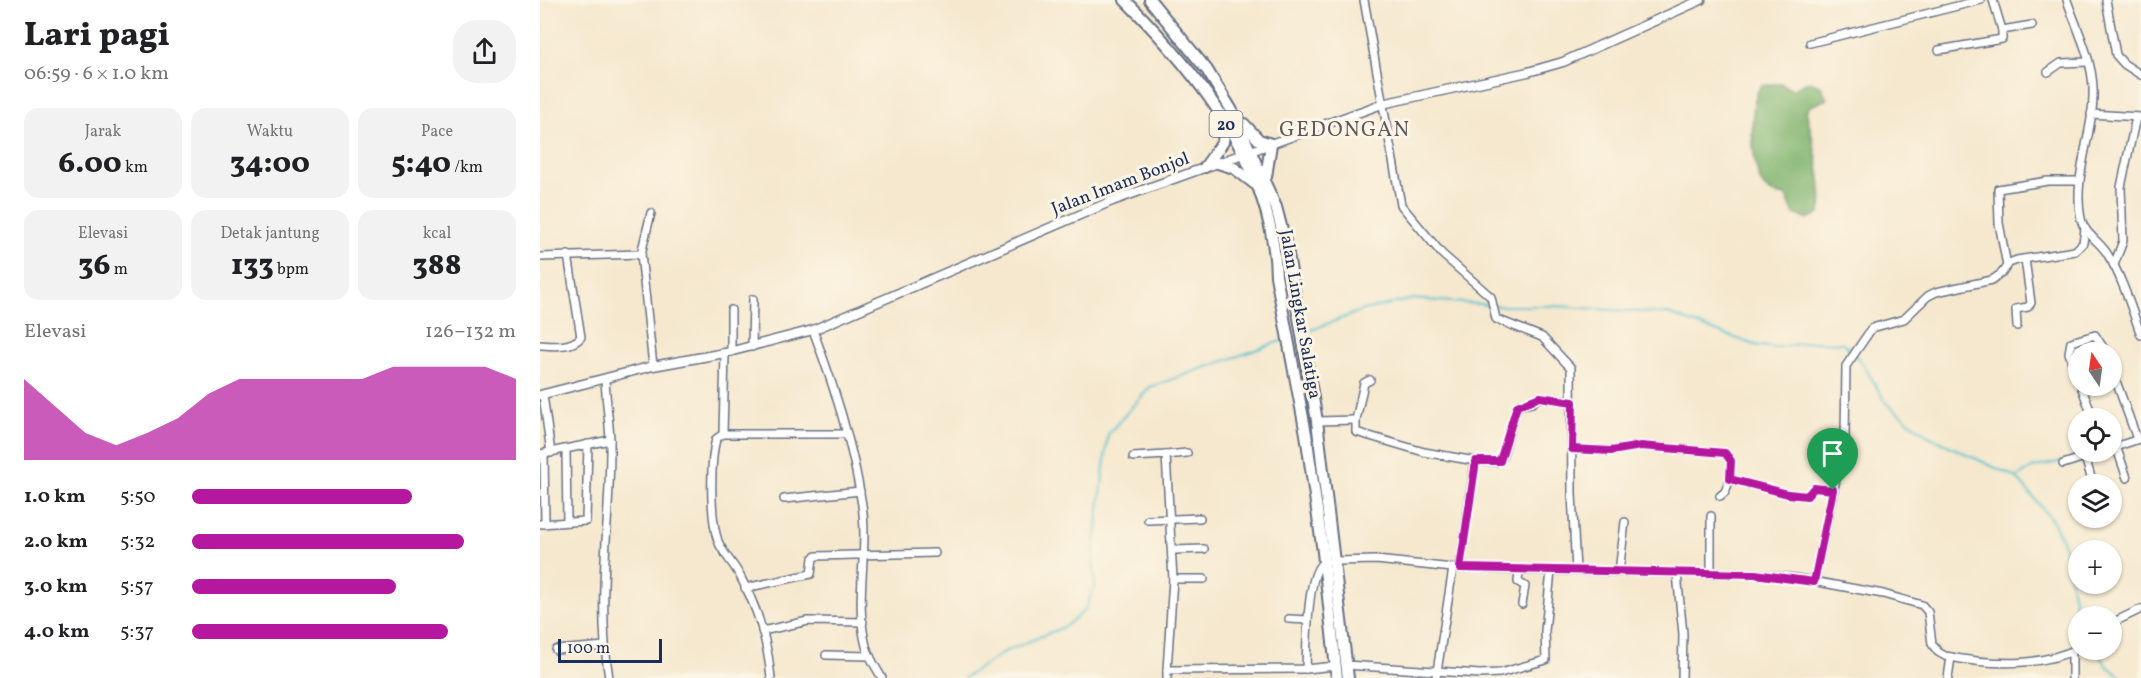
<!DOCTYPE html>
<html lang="id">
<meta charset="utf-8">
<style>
:root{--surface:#fff;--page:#f2f2f2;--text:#202124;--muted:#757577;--accent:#b5179e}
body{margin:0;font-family:Vollkorn,serif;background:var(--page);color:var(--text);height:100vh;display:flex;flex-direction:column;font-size:22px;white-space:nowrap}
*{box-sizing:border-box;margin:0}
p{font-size:20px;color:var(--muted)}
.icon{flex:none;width:33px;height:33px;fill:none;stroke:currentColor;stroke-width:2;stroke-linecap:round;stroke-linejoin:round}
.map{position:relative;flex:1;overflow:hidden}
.drawer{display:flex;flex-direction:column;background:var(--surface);width:540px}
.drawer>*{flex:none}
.needle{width:39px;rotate:347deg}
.controls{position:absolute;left:1528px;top:342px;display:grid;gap:12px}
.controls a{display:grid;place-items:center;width:54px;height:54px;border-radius:50%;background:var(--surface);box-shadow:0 2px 4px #0004;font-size:30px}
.scale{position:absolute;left:18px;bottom:15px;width:104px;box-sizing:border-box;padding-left:6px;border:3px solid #1b2f5e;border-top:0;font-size:16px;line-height:21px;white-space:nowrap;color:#1b2f5e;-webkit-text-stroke:4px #fcf5e5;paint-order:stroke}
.pin{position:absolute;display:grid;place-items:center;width:51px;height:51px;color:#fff;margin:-62px -26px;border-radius:50% 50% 50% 0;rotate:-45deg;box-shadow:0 0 6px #0007}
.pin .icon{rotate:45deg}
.round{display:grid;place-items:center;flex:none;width:63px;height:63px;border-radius:24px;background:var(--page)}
.headline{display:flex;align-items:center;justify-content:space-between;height:102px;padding:0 24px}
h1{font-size:33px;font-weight:800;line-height:45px}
.metrics{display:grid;grid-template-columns:repeat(3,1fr);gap:9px;height:102px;padding:6px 24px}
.metrics div{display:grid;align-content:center;border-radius:15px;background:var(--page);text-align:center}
.metrics b{font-size:30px;font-weight:800}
.metrics small{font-size:16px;font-weight:400}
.metrics p{font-size:16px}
.chart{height:168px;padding:12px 24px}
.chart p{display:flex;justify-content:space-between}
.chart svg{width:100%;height:108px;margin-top:6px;fill:var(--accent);opacity:.7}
ul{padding:0 24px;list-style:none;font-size:20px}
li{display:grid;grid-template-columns:96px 72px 1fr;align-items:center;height:45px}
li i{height:15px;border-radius:8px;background:var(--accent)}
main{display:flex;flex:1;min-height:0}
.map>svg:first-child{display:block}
</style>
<main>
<section class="drawer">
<div class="headline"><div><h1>Lari pagi</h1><p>06:59 · 6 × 1.0 km</p></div><a class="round"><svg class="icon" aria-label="share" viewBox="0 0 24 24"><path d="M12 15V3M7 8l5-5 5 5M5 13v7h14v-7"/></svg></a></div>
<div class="metrics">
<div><p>Jarak</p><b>6.00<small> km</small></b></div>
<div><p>Waktu</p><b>34:00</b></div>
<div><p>Pace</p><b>5:40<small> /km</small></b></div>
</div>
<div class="metrics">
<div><p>Elevasi</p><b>36<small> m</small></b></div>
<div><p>Detak jantung</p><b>133<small> bpm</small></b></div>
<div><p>kcal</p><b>388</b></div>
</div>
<div class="chart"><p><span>Elevasi</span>126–132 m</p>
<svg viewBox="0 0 160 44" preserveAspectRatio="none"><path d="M0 44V11L10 22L20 33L30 38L40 33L50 27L60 17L70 11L80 11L90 11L100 11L110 11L120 6L130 6L140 6L150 6L160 11V44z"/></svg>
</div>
<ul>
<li><b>1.0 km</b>5:50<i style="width:68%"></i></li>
<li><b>2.0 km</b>5:32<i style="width:84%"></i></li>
<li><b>3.0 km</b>5:57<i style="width:63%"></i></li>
<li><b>4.0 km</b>5:37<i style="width:79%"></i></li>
</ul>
</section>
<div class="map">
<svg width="1601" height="678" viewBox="0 0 1601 678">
<rect width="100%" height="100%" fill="#fcf5e5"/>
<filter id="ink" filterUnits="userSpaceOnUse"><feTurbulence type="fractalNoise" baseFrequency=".0167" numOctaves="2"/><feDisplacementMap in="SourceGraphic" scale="12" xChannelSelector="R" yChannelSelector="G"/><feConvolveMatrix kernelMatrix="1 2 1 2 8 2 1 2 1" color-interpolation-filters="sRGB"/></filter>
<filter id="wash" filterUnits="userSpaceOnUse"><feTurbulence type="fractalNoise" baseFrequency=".008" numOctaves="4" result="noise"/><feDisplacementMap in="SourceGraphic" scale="24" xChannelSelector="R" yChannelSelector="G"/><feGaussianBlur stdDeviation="1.35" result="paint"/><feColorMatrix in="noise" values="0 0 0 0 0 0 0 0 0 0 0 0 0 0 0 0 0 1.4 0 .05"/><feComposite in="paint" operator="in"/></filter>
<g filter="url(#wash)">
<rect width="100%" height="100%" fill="#f5e8ce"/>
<!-- forest -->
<path fill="#82b570" stroke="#4e7267" stroke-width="1.5" d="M1270 81 1281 86 1287 99 1270 106 1266 111C1271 131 1288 198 1279 214L1267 219 1254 214 1246 196C1236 194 1227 193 1222 184 1211 165 1208 103 1221 86L1240 83 1252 90Z"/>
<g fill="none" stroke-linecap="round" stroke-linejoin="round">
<!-- stream -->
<g stroke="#54c0ce" stroke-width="2">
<polyline points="955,306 1015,306 1128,314 1215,345 1233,348 1271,342 1303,343 1323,364 1346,403 1356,411 1388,436 1477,478 1513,521 1524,545 1539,628"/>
<polyline points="766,332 823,310 874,299 950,305"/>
<polyline points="1477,477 1492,468 1522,461"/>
<polyline points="1555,650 1567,666 1582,678"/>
<polyline points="424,678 466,651 526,626 545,610 555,585 553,560 568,434 610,387 744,340"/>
</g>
</g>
</g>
<g filter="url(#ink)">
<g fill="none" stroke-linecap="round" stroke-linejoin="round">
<!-- minor casing -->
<g stroke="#677085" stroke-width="10">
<g id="minor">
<polyline points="824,0 861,205 902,254 951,297 956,319 1002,337 1031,368 1032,494 1036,571"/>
<path d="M1527 0C1536 27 1552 58 1553 88 1555 131 1532 176 1541 219 1544 234 1561 242 1568 255 1583 279 1591 308 1601 335"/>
<polyline points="1566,0 1576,55 1584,64 1601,75"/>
<polyline points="1462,30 1492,25"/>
<polyline points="1270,43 1441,0"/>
<polyline points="1399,50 1462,39 1462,30 1453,0"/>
<polyline points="1508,72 1521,63 1548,62"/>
<polyline points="1551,114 1600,117"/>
<polyline points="111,213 101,254 113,366"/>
<polyline points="0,257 101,254"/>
<polyline points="1574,265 1583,241 1581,187 1596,117"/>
<polyline points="1467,266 1459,223 1458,189 1508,181 1540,181"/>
<polyline points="1477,326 1476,309 1488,307 1491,303 1485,259"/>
<path d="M273 330C294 387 313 444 322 505 329 551 314 600 326 646 329 657 336 668 342 678"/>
<path d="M0 345C13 346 32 348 41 337L28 255"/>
<polyline points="212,347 213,299"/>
<polyline points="191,352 191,310"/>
<path d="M185 353 183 434 176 439C170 462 170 518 178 541 183 554 194 564 200 576 217 607 228 643 231 678"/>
<polyline points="1572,370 1597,439"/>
<path d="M65 380C66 400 69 420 70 440 71 519 56 599 69 678"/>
<polyline points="830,380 824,383 816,420 816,432 884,452 935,461"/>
<polyline points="1539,381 1529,353 1531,342 1555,335 1566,352"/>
<polyline points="1541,386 1553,418"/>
<polyline points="3,395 11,453"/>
<polyline points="777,421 816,420"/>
<polyline points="183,434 307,434"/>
<polyline points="1576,446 1587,478"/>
<polyline points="1572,448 1599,439"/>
<polyline points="1032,449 1071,451 1101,446 1185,453 1191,461 1190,479 1248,494 1267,496 1274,488 1294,490"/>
<polyline points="26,450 27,522"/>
<polyline points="0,454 70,440"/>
<polyline points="4,454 5,524"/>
<polyline points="626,455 647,453"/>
<polyline points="593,457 626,455 633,579 627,670"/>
<polyline points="1545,457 1553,484"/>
<polyline points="1523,464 1560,452"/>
<polyline points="1180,496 1185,492 1190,479"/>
<polyline points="244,499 320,491"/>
<polyline points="1171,516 1171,574"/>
<polyline points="608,520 660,518"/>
<polyline points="0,524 46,521 48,444"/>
<polyline points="633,550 664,549"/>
<path d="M796 561 836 560 913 568 979 570 1215 574 1256 578 1343 594 1382 605 1388 612 1392 644 1398 652 1405 656C1449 665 1498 668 1539 648"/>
<polyline points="920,568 935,461 956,462 962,458 976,409 980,405 992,403 1000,397 1033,402"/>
<polyline points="979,570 978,582 985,586 982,604"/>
<polyline points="1079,572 1085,522"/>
<polyline points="1137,574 1143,634 1142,678"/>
<polyline points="633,579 664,579"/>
<polyline points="1274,582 1305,437 1306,366 1332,328 1364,319 1388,296 1396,292 1452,280 1462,273 1469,263 1477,260 1535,251 1543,243 1545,229"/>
<polyline points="205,588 271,574 273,558 276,556 395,553"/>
<polyline points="749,619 768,620"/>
<polyline points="1572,623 1601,609"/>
<polyline points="222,631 268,621 323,622"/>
<polyline points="16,650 65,646"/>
<polyline points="1532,652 1532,678"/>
<polyline points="286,655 330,656"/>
<polyline points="806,665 940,674 960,673 1006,660 1005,631 1011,571"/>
<path d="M766 669C767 649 766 570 784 562"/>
<polyline points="627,678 627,670 766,669 795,666"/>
<polyline points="896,678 913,568"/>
<polyline points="1408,678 1411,657"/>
</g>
</g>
<!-- major casing -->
<g stroke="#677085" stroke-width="11">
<polyline id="major" points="0,395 113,366 185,353 273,330 572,201 842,104 988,72 1023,62 1161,0"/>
</g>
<!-- highway casing -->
<g stroke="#677085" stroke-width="14">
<g id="highway">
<path d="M585 0C658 73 734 167 736 276L766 434 783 552 797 678"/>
<polyline points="610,0 667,70 691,109 736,207 747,249 777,421 808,678"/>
<polyline points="704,124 719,140 731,144 726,177"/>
<polyline points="678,163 694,168 715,184"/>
<polyline points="665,167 683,142 685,122"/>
</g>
</g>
<!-- minor -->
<use href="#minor" stroke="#fff" stroke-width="7"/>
<!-- major -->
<use href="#major" stroke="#fff" stroke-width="8"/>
<!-- highway -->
<use href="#highway" stroke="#fff" stroke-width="10"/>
</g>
</g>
<g fill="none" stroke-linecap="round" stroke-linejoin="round" filter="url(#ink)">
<!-- route casing -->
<g stroke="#fff" stroke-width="12">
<polygon id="route" points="1000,397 1033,402 1032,449 1071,451 1101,446 1185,453 1191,461 1190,479 1248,494 1267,496 1274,488 1293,490 1274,582 1215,574 920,568 936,461 960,461 977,406"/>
</g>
<!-- route -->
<use href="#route" stroke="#b5179e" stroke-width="8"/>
</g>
<g text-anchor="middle" stroke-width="6" stroke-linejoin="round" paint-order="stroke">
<!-- shield labels -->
<rect fill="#fcf5e5" stroke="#5e6a86" stroke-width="1.5" x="669.5" y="111" width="33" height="26" rx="4.5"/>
<g font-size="16" font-weight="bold" fill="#1b2f5e">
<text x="686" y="130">20</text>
</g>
<!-- street labels -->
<g font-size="18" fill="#1b2f5e" stroke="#fcf5e5">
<text transform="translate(580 183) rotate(-21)" y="6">Jalan Imam Bonjol</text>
<text transform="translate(761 314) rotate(80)" y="6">Jalan Lingkar Salatiga</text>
</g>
<!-- quarter labels -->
<g font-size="21" letter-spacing="1.5" fill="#5d585d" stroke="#fcf5e5">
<text x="805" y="136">GEDONGAN</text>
</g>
</g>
</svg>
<div class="controls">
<a><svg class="needle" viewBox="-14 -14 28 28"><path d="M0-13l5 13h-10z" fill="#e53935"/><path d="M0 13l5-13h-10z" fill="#757577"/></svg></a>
<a><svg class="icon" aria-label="locate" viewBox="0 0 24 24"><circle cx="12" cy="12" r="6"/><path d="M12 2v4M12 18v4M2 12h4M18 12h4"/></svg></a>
<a><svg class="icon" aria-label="layers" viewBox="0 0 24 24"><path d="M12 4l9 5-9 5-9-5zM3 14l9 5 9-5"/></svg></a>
<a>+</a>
<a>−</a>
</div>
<div class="scale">100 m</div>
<div class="pin" style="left:1293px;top:490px;background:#1e9e55"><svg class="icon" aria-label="arrive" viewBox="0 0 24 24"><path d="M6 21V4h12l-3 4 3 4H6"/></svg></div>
</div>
</main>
